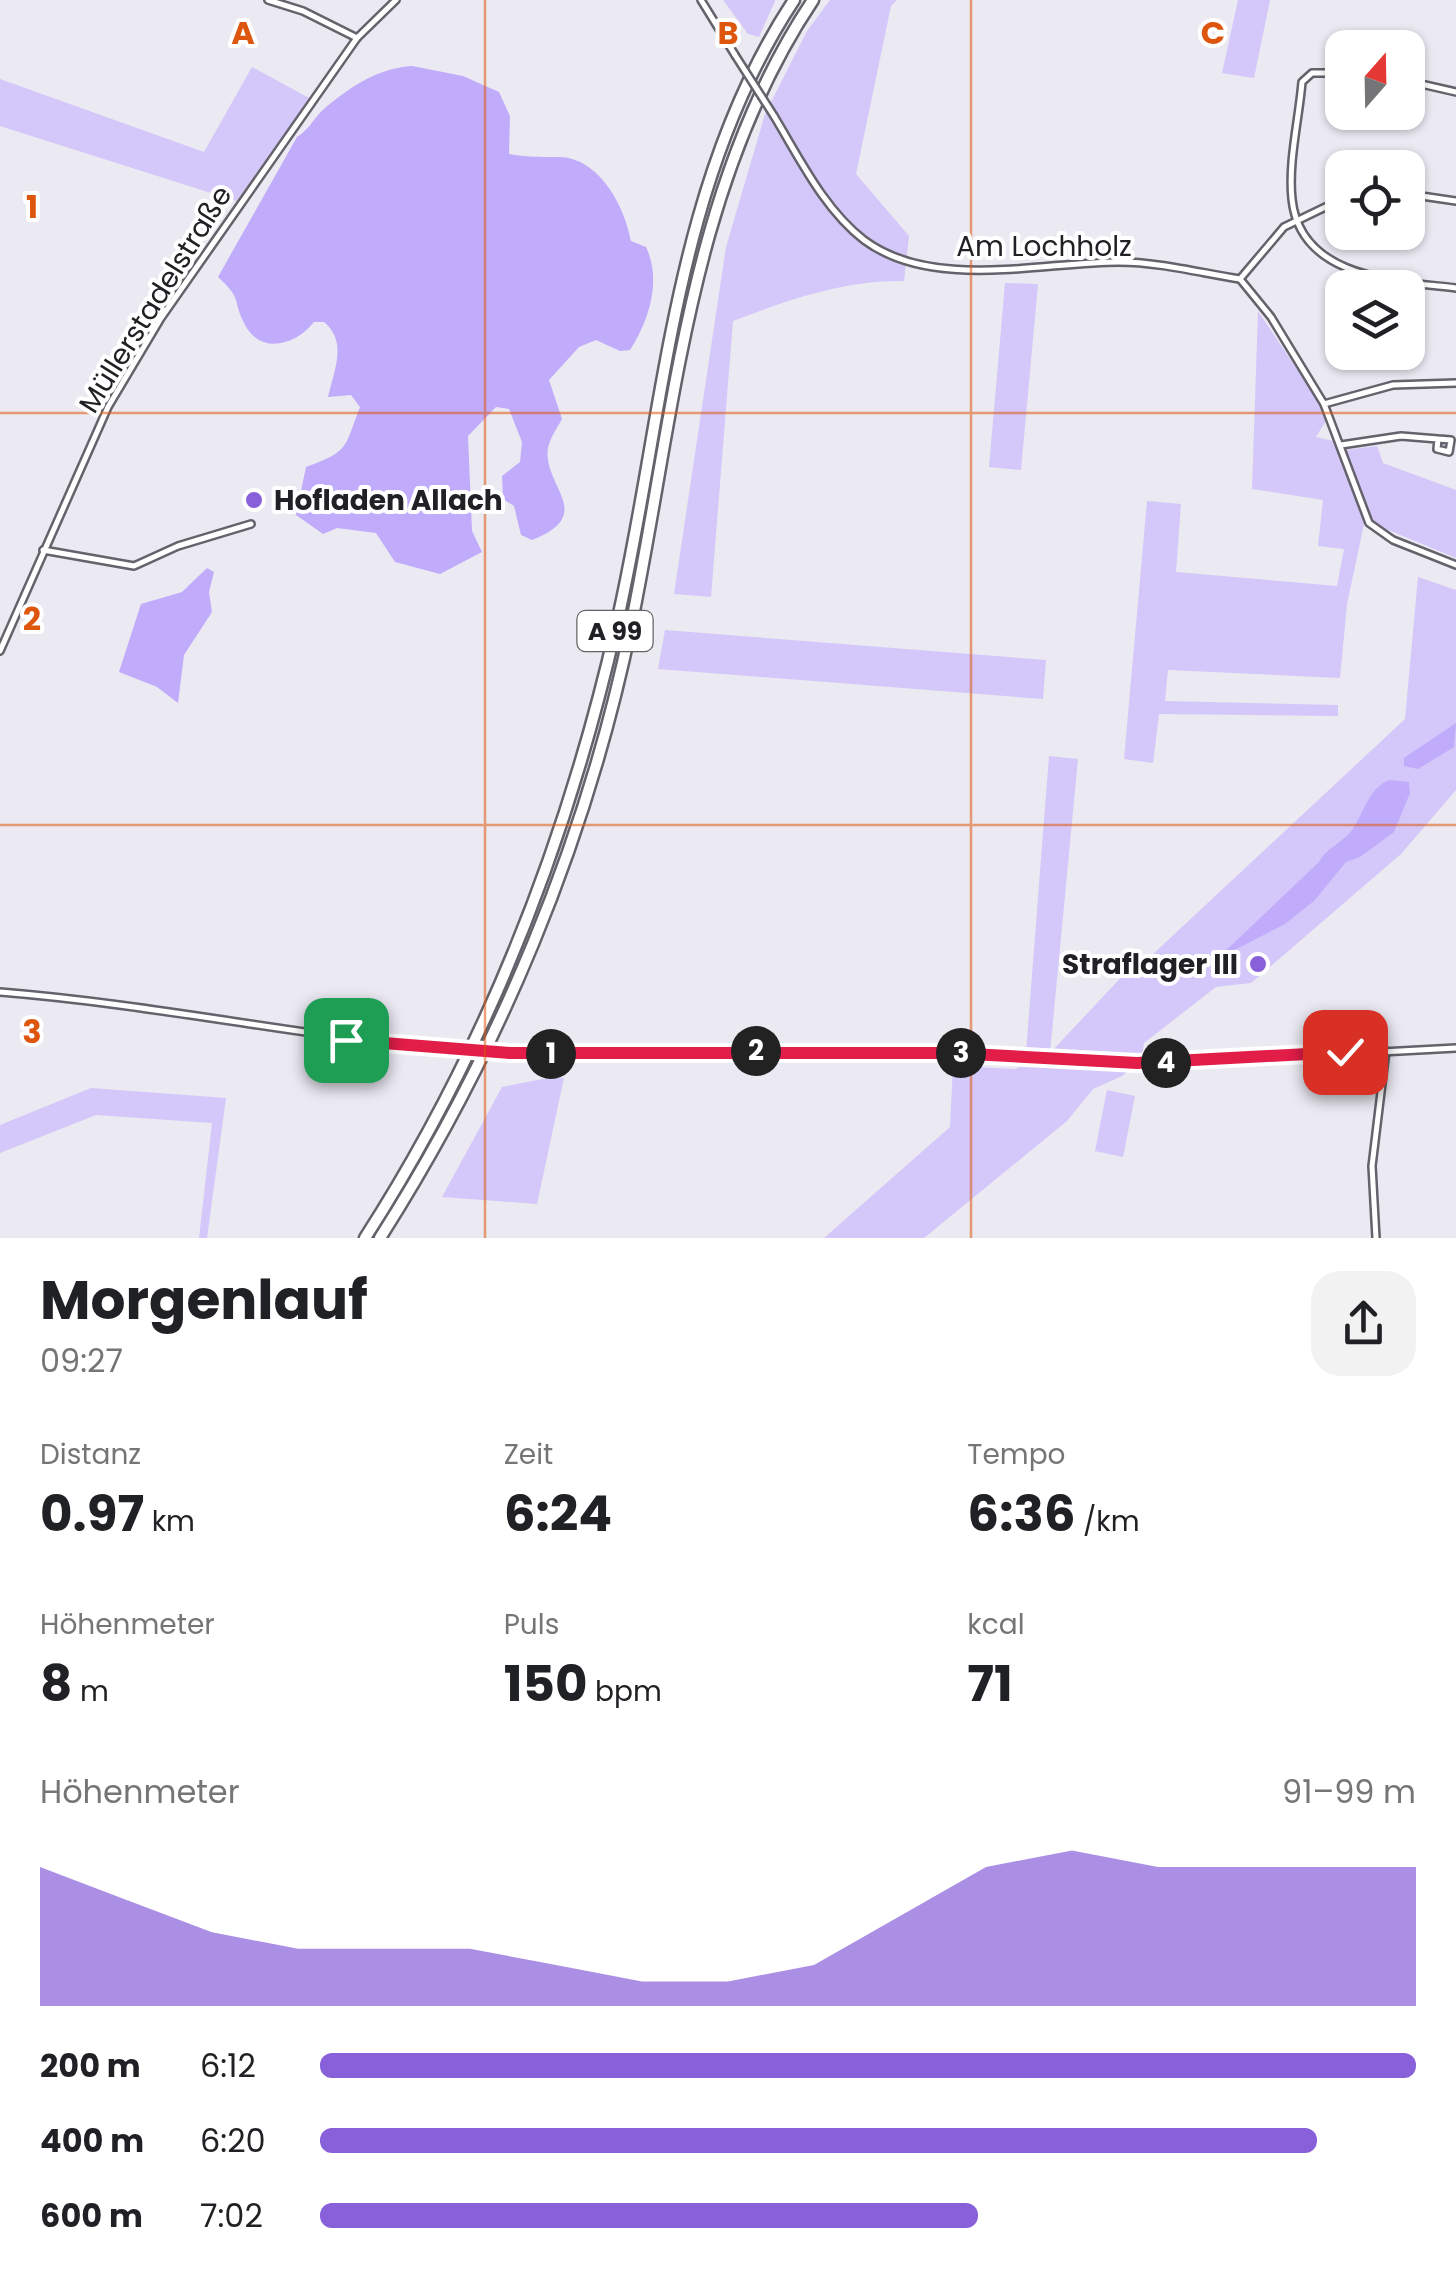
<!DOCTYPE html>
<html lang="de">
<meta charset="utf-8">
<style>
:root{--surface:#fff;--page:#f2f2f2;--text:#202124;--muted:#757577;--accent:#8760da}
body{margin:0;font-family:Poppins,sans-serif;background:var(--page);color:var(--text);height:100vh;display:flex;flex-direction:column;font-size:38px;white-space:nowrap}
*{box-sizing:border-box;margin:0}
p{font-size:32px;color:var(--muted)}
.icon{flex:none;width:55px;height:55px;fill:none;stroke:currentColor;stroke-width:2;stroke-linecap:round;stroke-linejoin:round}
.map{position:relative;height:1238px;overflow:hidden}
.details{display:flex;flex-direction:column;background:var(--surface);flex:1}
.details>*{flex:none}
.needle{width:65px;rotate:20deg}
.controls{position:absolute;left:1325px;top:30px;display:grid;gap:20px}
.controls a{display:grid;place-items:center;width:100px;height:100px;border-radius:20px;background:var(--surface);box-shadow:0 2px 8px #0004;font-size:50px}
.pin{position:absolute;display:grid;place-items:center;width:85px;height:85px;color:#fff;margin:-42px;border-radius:20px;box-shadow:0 5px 15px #0006}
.km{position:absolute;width:50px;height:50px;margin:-25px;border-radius:50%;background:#222;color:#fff;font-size:28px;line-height:50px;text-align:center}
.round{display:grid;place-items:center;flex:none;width:105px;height:105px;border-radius:30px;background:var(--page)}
.summary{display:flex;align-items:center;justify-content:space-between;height:170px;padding:0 40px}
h1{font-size:55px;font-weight:700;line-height:75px}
.metrics{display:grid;grid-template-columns:repeat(3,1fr);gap:15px;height:170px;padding:10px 40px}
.metrics div{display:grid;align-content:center}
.metrics b{font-size:50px;font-weight:700}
.metrics small{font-size:28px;font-weight:400}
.metrics p{font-size:28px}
.chart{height:280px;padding:20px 40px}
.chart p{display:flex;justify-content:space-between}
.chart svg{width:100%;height:180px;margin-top:10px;fill:var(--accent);opacity:.7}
ul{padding:0 40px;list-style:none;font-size:32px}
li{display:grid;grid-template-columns:160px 120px 1fr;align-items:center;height:75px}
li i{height:25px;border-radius:12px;background:var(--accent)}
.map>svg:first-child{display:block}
</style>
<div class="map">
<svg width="1456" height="1238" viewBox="0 0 1456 1238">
<rect width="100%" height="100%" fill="#ebe9f2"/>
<!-- green -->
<g fill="#d3c8f9">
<polygon points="723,0 775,0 775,1 759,37 748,34"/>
<path d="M830 0H897L891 6 856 174 909 236 904 281C844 280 788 300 733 321L711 597 674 594 726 247 765 114 807 31Z"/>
<polygon points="1238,0 1270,0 1254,78 1222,73"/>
<polygon points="252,67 311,99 236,201 0,126 0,79 204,152"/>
<polygon points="1005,283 1038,284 1021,470 989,467"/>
<polygon points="1258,311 1317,399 1332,411 1316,437 1337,442 1364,524 1347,604 1340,678 1168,670 1165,701 1338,705 1338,716 1159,714 1153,763 1124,759 1147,501 1181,504 1176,572 1337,586 1344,549 1318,546 1323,500 1252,489"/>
<polygon points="1377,446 1383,463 1456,490 1456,558 1374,524 1345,450"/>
<polygon points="1418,577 1456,590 1456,790 1401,854 1251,983 1216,987 1144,1043 1141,1060 1122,1076 1093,1089 1067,1121 924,1238 824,1238 950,1127 953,1066 1015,1069 1046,1055 1026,1052 1049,756 1078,759 1050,1053 1129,969 1152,955 1405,719"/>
<polygon points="665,630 1046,660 1043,699 658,669"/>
<polygon points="548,1078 564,1078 537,1204 442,1197 502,1087"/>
<polygon points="91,1088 226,1098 207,1238 199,1238 212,1123 96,1115 0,1153 0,1125"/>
<polygon points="1107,1090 1135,1096 1123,1157 1095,1151"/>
</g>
<!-- water -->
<g fill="#c0acfb">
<path d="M412 66 463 76 499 92 510 116 509 154C526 157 540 157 557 157 599 156 625 207 631 241L646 247C662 281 649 320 630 350L620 351 596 340 579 347 549 380 562 419C557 428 550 438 548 448 542 486 598 514 532 540L521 535 514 506 503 499 502 476 520 462 522 442 509 409 496 407 468 436 472 531 482 552 440 574 395 562 376 533 337 528 323 534 296 515 306 467C350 451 344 448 360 407L351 395 328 397C334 370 348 342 324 322H314C296 345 260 356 244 323 232 299 243 300 218 277L297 137C310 129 314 117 325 108 351 86 379 68 412 66Z"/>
<polygon points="207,568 214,572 209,592 212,612 184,655 178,703 157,687 119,672 141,604 182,592"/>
<polygon points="1456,723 1454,747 1418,769 1404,766 1404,758"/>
<path d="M1389 780 1409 782 1410 793 1394 832 1360 857 1346 862 1314 901 1285 924 1217 959 1319 862C1328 846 1345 842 1354 827 1365 809 1369 789 1389 780Z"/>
</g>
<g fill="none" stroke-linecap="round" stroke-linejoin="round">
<!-- minor casing -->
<g stroke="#64626a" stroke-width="10">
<g id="minor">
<polyline points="268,0 303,11 357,38"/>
<polyline points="701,0 735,55"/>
<path d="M1342 73H1312L1302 82C1299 119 1288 162 1292 199 1300 279 1397 281 1456 288"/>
<polyline points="1408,81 1456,92"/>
<path d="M774 116C800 159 824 209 864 240 932 291 1042 262 1119 262 1159 262 1201 273 1240 279"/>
<polyline points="1408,194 1456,201"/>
<polyline points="1240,279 1271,317 1324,404 1369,523 1393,540 1456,565"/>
<polyline points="1240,279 1284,227 1342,199"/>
<polyline points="1324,404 1393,385 1456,383"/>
<polyline points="1341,445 1401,436 1438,439 1437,449 1449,452 1451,440 1438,439"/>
<polyline points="43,550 134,566 178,546 251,524"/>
<polyline points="0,651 108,407 161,318 357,38 396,0"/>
<path d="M0 992C150 1004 296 1035 446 1050"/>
<polyline points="510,1053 952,1053 1175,1063 1456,1048"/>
<polyline points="1376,1238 1372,1166 1386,1051"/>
</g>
</g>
<!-- motorway casing -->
<g stroke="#64626a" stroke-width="15">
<g id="motorway">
<path d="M365 1238C486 1050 566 845 616 627 665 416 671 186 794 0"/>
<path d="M380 1238C499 1051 586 843 631 626 675 413 689 185 813 0"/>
</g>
</g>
<!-- minor -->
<use href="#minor" stroke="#fff" stroke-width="5"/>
<!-- motorway -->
<use href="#motorway" stroke="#fff" stroke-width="10"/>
<!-- minor-bridge casing -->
<g stroke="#64626a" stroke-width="10" stroke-linecap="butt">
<g id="minor-bridge">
<polyline points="735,55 774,116"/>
<polyline points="446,1050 510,1053"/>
</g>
</g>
<!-- minor-bridge -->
<use href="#minor-bridge" stroke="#fff" stroke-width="5"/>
</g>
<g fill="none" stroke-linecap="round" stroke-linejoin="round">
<!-- route casing -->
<g stroke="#fff" stroke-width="20">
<polyline id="route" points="346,1040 510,1053 952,1053 1137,1063 1345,1052"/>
</g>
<!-- route -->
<use href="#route" stroke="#e11d48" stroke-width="12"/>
</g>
<!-- grid -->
<path fill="none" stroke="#de560d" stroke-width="2.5" stroke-opacity="0.55" d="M485 0V1238M971 0V1238M0 413H1456M0 825H1456"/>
<!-- markers -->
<g fill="#8760da" stroke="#fff" stroke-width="4">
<circle cx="254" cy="500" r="10"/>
<circle cx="1258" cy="964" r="10"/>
</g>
<g text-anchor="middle" stroke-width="8" stroke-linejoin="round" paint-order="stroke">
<!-- shield labels -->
<rect fill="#fff" stroke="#646366" stroke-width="2.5" x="577.5" y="611" width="75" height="40" rx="8"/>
<g font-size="25" font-weight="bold" fill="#212024">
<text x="615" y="640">A 99</text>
</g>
<!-- street labels -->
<g font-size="28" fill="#212024" stroke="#fff">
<text x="1044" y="256">Am Lochholz</text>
<text transform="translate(155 299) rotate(-58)" y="10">Müllerstadelstraße</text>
</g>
<!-- poi labels -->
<g font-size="28" font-weight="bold" fill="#212024" stroke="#fff" text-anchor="start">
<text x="274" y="510">Hofladen Allach</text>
<text x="1238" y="974" text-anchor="end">Straflager III</text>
</g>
</g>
<g font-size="32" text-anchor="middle" font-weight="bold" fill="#de560d" stroke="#fff" stroke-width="8" stroke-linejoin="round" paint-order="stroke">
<text x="243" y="44">A</text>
<text x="728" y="44">B</text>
<text x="1213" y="44">C</text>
<text x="32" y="218">1</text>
<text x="32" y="630">2</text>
<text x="32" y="1043">3</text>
</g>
</svg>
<div class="controls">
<a><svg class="needle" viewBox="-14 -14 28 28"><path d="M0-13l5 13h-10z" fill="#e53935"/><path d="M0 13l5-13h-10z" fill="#757577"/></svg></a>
<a><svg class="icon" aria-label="locate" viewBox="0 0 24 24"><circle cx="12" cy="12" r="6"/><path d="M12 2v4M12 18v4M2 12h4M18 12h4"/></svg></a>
<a><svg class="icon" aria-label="layers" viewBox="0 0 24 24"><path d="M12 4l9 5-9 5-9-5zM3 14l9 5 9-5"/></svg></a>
</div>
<div class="pin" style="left:346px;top:1040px;background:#1e9e55"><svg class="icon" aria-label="arrive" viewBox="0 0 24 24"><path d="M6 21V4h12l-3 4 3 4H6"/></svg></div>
<div class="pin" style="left:1345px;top:1052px;background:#d93025"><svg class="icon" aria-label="check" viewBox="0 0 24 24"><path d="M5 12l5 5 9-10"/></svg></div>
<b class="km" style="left:551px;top:1054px">1</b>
<b class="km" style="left:756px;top:1051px">2</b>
<b class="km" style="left:961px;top:1053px">3</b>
<b class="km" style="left:1166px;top:1063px">4</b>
</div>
<section class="details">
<div class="summary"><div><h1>Morgenlauf</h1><p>09:27</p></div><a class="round"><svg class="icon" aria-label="share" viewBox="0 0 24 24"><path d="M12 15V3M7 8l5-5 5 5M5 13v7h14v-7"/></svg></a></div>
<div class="metrics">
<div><p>Distanz</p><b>0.97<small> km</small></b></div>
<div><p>Zeit</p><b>6:24</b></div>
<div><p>Tempo</p><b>6:36<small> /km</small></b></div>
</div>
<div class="metrics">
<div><p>Höhenmeter</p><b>8<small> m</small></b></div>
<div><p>Puls</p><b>150<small> bpm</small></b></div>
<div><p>kcal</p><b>71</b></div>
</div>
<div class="chart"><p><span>Höhenmeter</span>91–99 m</p>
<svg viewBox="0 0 160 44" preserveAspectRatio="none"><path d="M0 44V10L10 18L20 26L30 30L40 30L50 30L60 34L70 38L80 38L90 34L100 22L110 10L120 6L130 10L140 10L150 10L160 10V44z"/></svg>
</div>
<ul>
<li><b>200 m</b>6:12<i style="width:100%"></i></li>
<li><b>400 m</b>6:20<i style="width:91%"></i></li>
<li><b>600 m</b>7:02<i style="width:60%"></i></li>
</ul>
</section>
